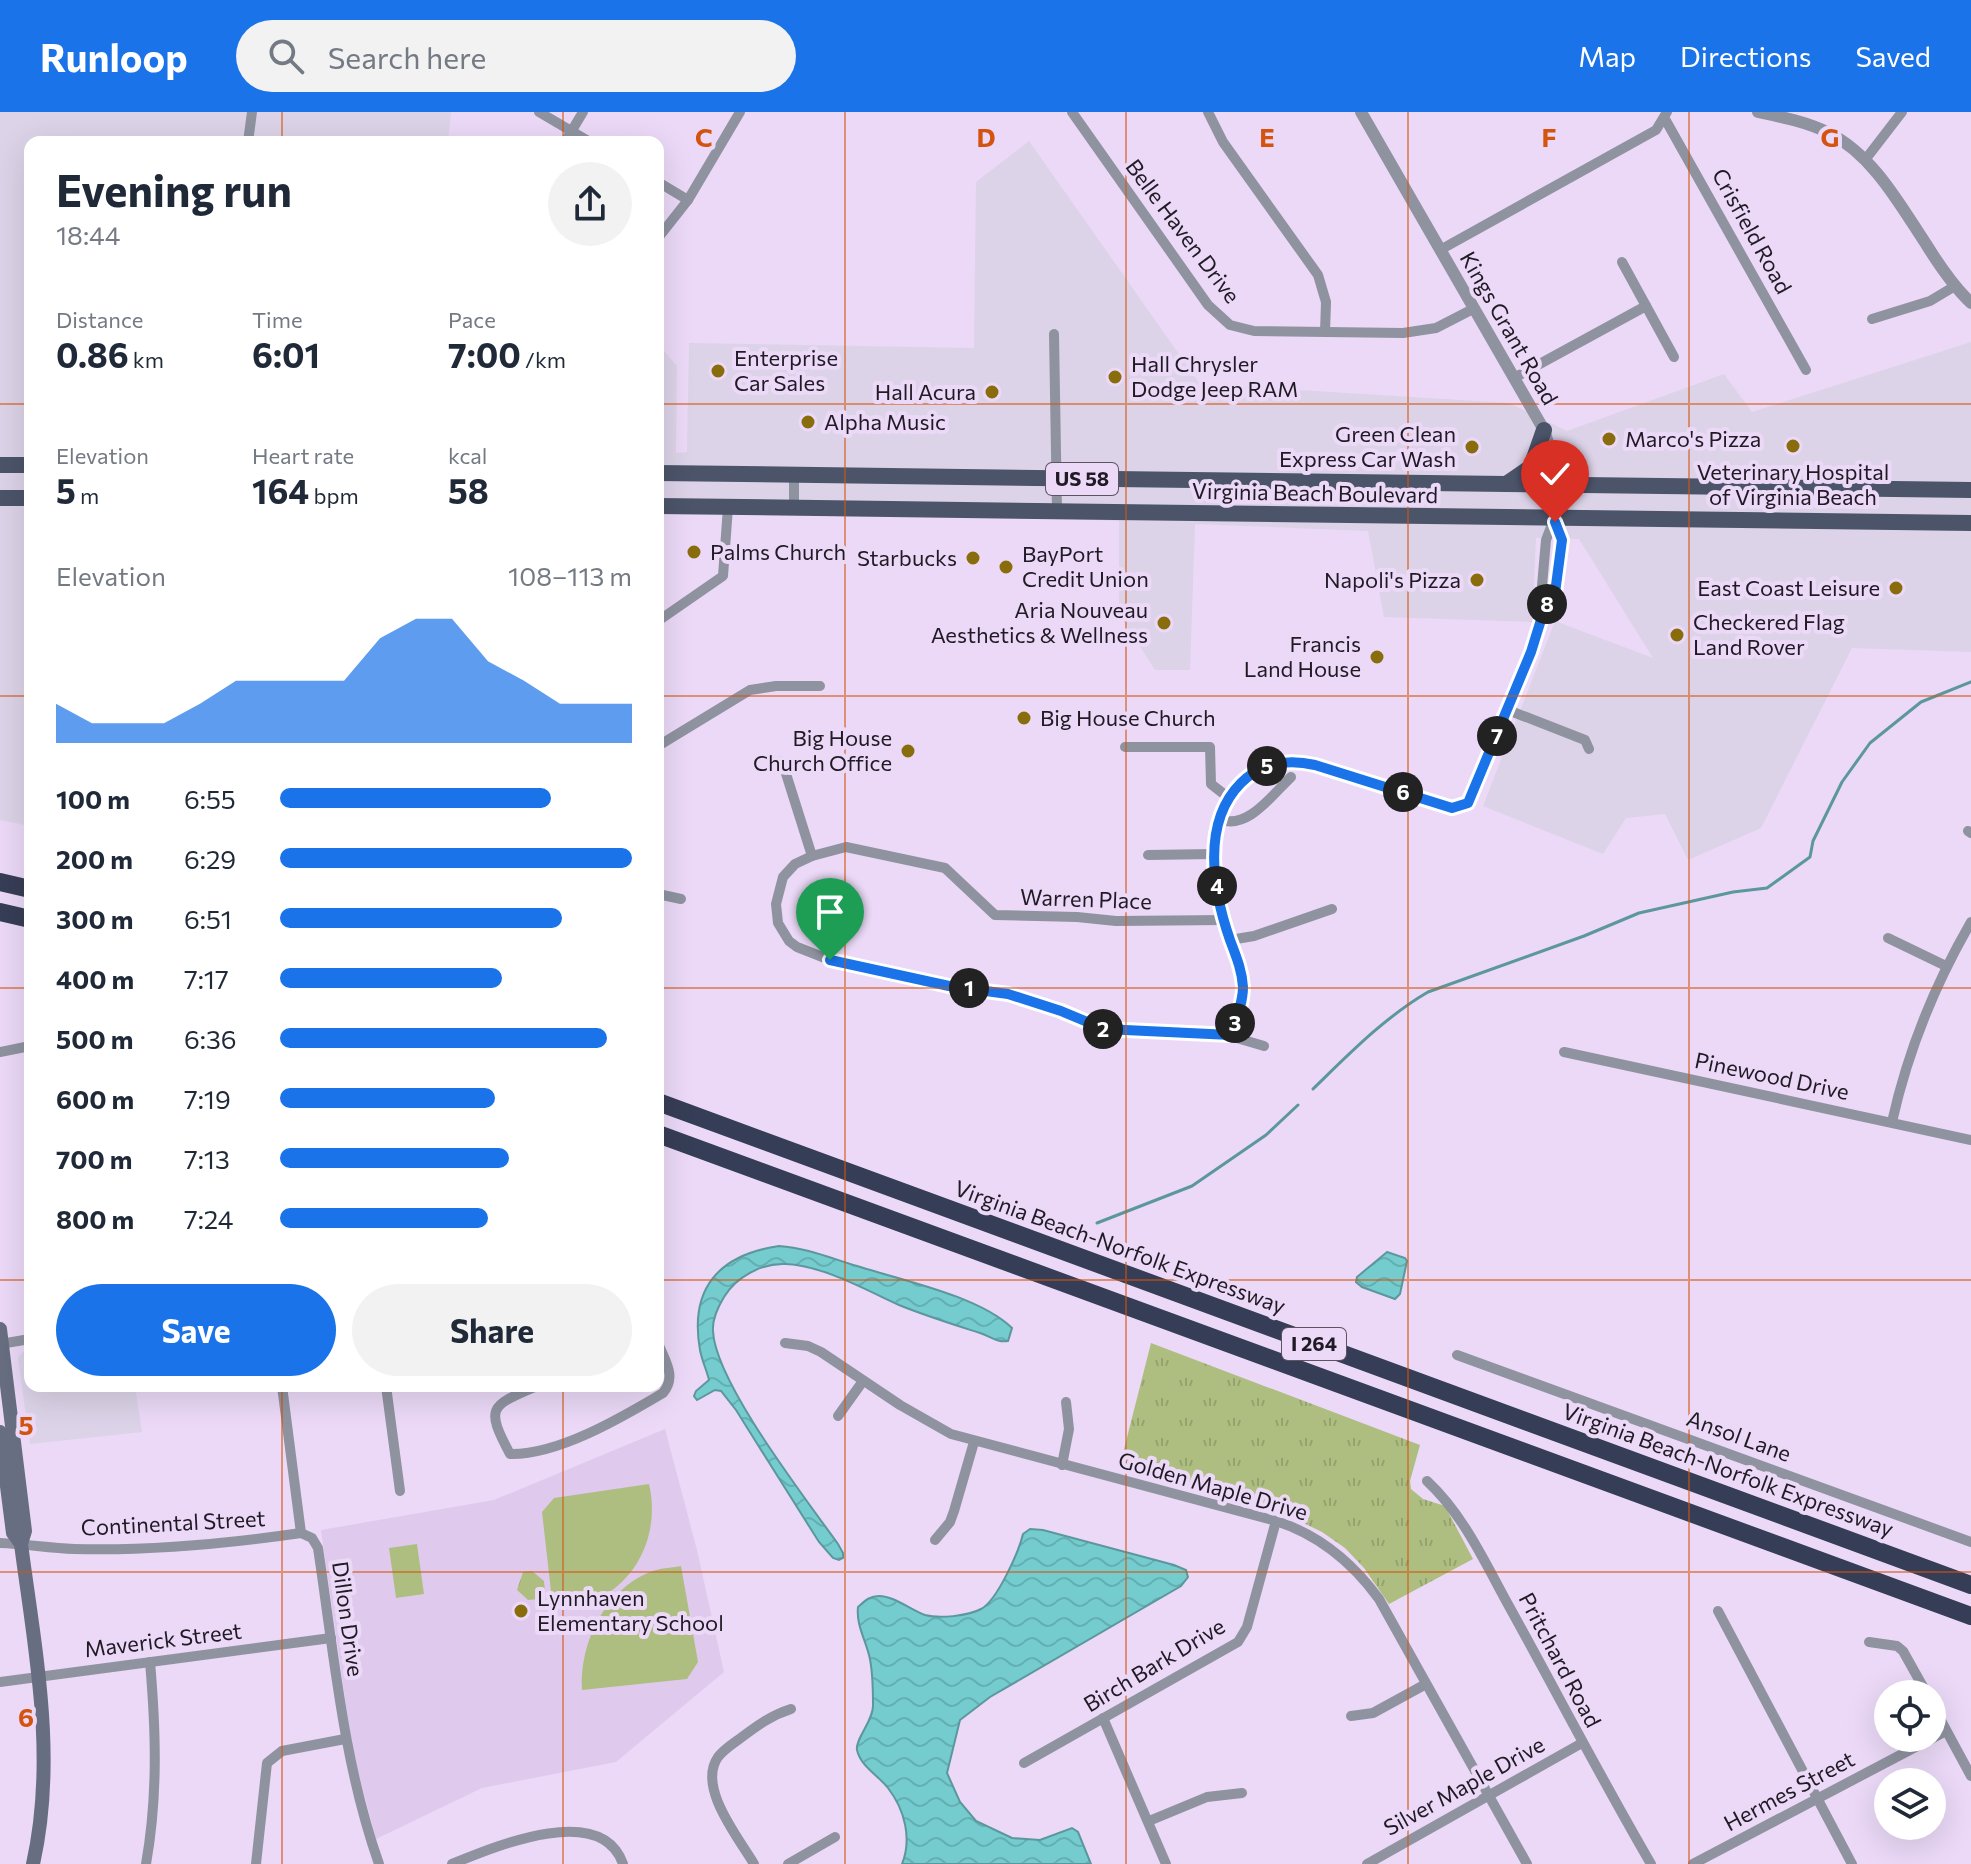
<!DOCTYPE html>
<meta charset="utf-8">
<style>
:root{--surface:#fff;--page:#f2f2f3;--text:#1f2937;--muted:#747a83;--accent:#1a73e8}
body{margin:0;font-family:Commissioner,sans-serif;background:var(--page);color:var(--text);height:100vh;display:flex;flex-direction:column;font-size:30px;white-space:nowrap}
*{box-sizing:border-box;margin:0}
p{font-size:26px;color:var(--muted)}
.icon{flex:none;width:44px;height:44px;fill:none;stroke:currentColor;stroke-width:2;stroke-linecap:round;stroke-linejoin:round}
.map{position:relative;flex:1;overflow:hidden}
.panel{position:absolute;left:24px;top:24px;width:640px;height:1256px;display:flex;flex-direction:column;background:var(--surface);border-radius:16px;box-shadow:0 8px 32px #0002}
.panel>*{flex:none}
.buttons{position:absolute;left:1874px;top:1568px;display:grid;gap:16px}
.buttons a{display:grid;place-items:center;width:72px;height:72px;border-radius:50%;background:var(--surface);box-shadow:0 8px 32px #0002;font-size:40px}
.pin{position:absolute;display:grid;place-items:center;width:68px;height:68px;color:#fff;margin:-82px -34px;border-radius:50% 50% 50% 0;rotate:-45deg;box-shadow:0 0 8px #0007}
.pin .icon{rotate:45deg}
.km{position:absolute;width:40px;height:40px;margin:-20px;border-radius:50%;background:#222;color:#fff;font-size:22px;line-height:40px;text-align:center}
.round{display:grid;place-items:center;flex:none;width:84px;height:84px;border-radius:42px;background:var(--page)}
.summary{display:flex;align-items:center;justify-content:space-between;height:136px;padding:0 32px}
h1{font-size:44px;font-weight:700;line-height:60px}
.figures{display:grid;grid-template-columns:repeat(3,1fr);gap:12px;height:136px;padding:8px 32px}
.figures div{display:grid;align-content:center}
.figures b{font-size:34px;font-weight:700}
.figures small{font-size:22px;font-weight:400}
.figures p{font-size:22px}
.chart{height:224px;padding:16px 32px}
.chart p{display:flex;justify-content:space-between}
.chart svg{width:100%;height:144px;margin-top:8px;fill:var(--accent);opacity:.7}
.primary-button{display:flex;gap:16px;margin-top:auto;padding:16px 32px}
.primary-button a{flex:1;height:92px;border-radius:48px;background:var(--accent);color:#fff;font-size:32px;font-weight:700;line-height:92px;text-align:center}
.primary-button a+a{background:var(--page);color:var(--text)}
ul{padding:0 32px;list-style:none;font-size:26px}
li{display:grid;grid-template-columns:128px 96px 1fr;align-items:center;height:60px}
li i{height:20px;border-radius:10px;background:var(--accent)}
header{display:flex;align-items:center;gap:48px;box-sizing:border-box;height:112px;padding:0 40px;background:var(--accent);color:#fff}
header strong{font-size:38px}
nav{display:flex;gap:44px;margin-inline-start:auto;font-size:28px}
.search{width:560px;height:72px;background:var(--page);display:flex;align-items:center;gap:20px;box-sizing:border-box;padding:0 28px;border-radius:44px;color:var(--muted);font-size:30px}
.map>svg:first-child{display:block}
</style>
<header>
<strong>Runloop</strong>
<div class="search"><svg class="icon" aria-label="search" viewBox="0 0 24 24"><circle cx="10" cy="10" r="6"/><path d="M15 15l6 6"/></svg>Search here</div>
<nav><a>Map</a><a>Directions</a><a>Saved</a></nav>
</header>
<div class="map">
<svg width="1971" height="1752" viewBox="0 0 1971 1752">
<defs>
<pattern id="grass-tufts" width="24" height="20" patternUnits="userSpaceOnUse" patternTransform="scale(2)"><rect width="24" height="20" fill="#aebe81"/><path d="M3 7l-1-3M5 7V3M7 7l1-3M15 17l-1-3M17 17v-4M19 17l1-3" fill="none" stroke="#95a36f"/></pattern>
<pattern id="water-waves" width="16" height="10" patternUnits="userSpaceOnUse" patternTransform="scale(2)"><rect width="16" height="10" fill="#74cccf"/><path d="M0 5q4-4 8 0t8 0" fill="none" stroke="#64afb2"/></pattern>
</defs>
<rect width="100%" height="100%" fill="#ebd9f7"/>
<!-- commercial -->
<g fill="#dcd3e8">
<polygon points="0,0 451,0 448,30 30,30 30,714 0,708"/>
<polygon points="1029,29 1200,272 1509,291 1567,319 1724,262 1752,300 1971,230 1971,540 1852,536 1761,716 1688,748 1665,702 1626,706 1603,742 1483,694 1555,509 1653,546 1579,427 1536,426 1532,510 1384,505 1368,419 1195,412 1190,558 1155,558 1119,502 1119,409 658,390 658,232 677,254 676,341 687,340 689,231 974,236 976,70"/>
<polygon points="30,1239 30,1274 144,1274 137,1276 136,1281 142,1320 30,1332 18,1246 23,1240"/>
</g>
<!-- built -->
<polygon fill="#dfcaee" points="665,1317 697,1438 724,1560 616,1650 482,1676 376,1727 352,1636 321,1418 494,1388"/>
<!-- grass -->
<g fill="url(#grass-tufts)">
<polygon points="1151,1231 1420,1333 1410,1369 1411,1377 1423,1387 1445,1394 1473,1447 1389,1492 1364,1456 1345,1436 1322,1420 1285,1402 1119,1357"/>
<polygon points="532,1459 544,1469 545,1480 540,1487 528,1488 517,1478 523,1460"/>
</g>
<!-- garden -->
<g fill="#aebe81">
<path d="M649 1372C660 1418 640 1467 596 1488 584 1493 566 1495 553 1497L542 1400 554 1386Z"/>
<polygon points="417,1432 424,1482 396,1486 389,1436"/>
<path d="M681 1454 698 1550 687 1567 582 1578C579 1531 605 1478 650 1460 659 1456 671 1456 681 1454Z"/>
</g>
<!-- water -->
<g fill="url(#water-waves)" stroke="#5b979c" stroke-width="2">
<path d="M779 1134C807 1136 830 1146 857 1154 901 1168 979 1184 1012 1216L1008 1229C997 1231 990 1224 980 1221 952 1212 926 1204 899 1193 866 1178 822 1153 785 1152 762 1151 736 1165 724 1185 718 1195 712 1207 713 1219 715 1270 806 1387 838 1432L843 1441V1446L839 1448 833 1446 819 1430 736 1298 721 1279 715 1278 697 1288 694 1284 696 1279 709 1268C707 1259 702 1249 700 1238 689 1176 719 1143 779 1134Z"/>
<polygon points="1387,1140 1405,1146 1407,1149 1400,1182 1395,1187 1362,1175 1356,1170 1357,1165"/>
<path d="M1030 1417 1043 1418 1174 1453 1186 1458 1188 1465 1181 1474 990 1585 960 1608 947 1661 960 1690 976 1709 1012 1726 1040 1728 1072 1716 1078 1720 1091 1752H902C912 1727 905 1698 888 1676 878 1663 861 1655 857 1638 855 1627 874 1608 873 1593 873 1577 873 1558 869 1543 865 1527 856 1512 858 1495 865 1489 869 1484 879 1484 894 1484 911 1498 925 1503 939 1507 968 1504 981 1497 997 1489 1019 1439 1023 1422Z"/>
</g>
<g fill="none" stroke-linecap="round" stroke-linejoin="round">
<!-- stream -->
<g stroke="#5b979c" stroke-width="3">
<path d="M1313 977C1349 942 1385 905 1428 880L1584 824 1639 801 1733 780 1767 776 1810 745 1813 729 1842 670 1870 631 1921 590 1971 570"/>
<polyline points="1097,1111 1192,1074 1266,1023 1298,993"/>
</g>
<!-- minor -->
<g stroke="#8f93a0" stroke-width="10">
<polyline points="539,0 590,30"/>
<polyline points="1072,0 1208,193 1230,213 1254,219 1403,221 1436,216 1473,197"/>
<polyline points="1208,0 1223,30 1318,163 1326,190 1325,220"/>
<polyline points="1665,7 1806,258"/>
<polyline points="248,30 252,0"/>
<polyline points="565,30 583,0"/>
<polyline points="1865,48 1902,0"/>
<polyline points="658,70 688,88"/>
<polyline points="658,126 688,88 740,0"/>
<polyline points="1440,138 1656,18 1667,0"/>
<polyline points="1622,150 1674,245"/>
<polyline points="1872,207 1930,189 1955,174"/>
<polyline points="1054,222 1057,399"/>
<polyline points="1514,266 1646,194"/>
<polyline points="794,363 794,397"/>
<polyline points="1545,495 1542,474 1546,428 1554,407"/>
<polyline points="658,509 723,464 728,395"/>
<polyline points="1508,598 1585,628 1589,637"/>
<polyline points="658,634 750,578 776,574 820,574"/>
<polyline points="1125,635 1210,635 1211,672 1229,686"/>
<polyline points="782,649 812,744"/>
<path d="M1219 707C1247 719 1272 683 1291 665"/>
<polyline points="1968,719 1971,721"/>
<polyline points="1148,743 1214,742"/>
<polyline points="658,782 681,787"/>
<polyline points="1224,808 1116,809 1077,805 995,803 945,756 846,735 812,744 795,752 783,765 776,792 778,811 789,829 797,835 830,848 949,874 1008,882 1038,891 1104,917 1220,921 1264,934"/>
<polyline points="1888,826 1946,854"/>
<polyline points="1230,828 1254,824 1332,797"/>
<path d="M1231 923C1236 908 1243 891 1243 875 1242 858 1236 844 1230 828 1213 780 1201 710 1241 671 1262 651 1288 647 1315 653L1452 696 1468 691 1531 540 1545 495 1555 481 1562 428 1554 406"/>
<polyline points="0,940 30,934"/>
<polyline points="1564,940 1971,1028"/>
<path d="M1892 1010C1908 938 1934 874 1971 810"/>
<path d="M785 1231 808 1234 821 1240 900 1293 951 1322 1276 1409C1320 1423 1352 1450 1379 1487L1527 1752"/>
<polyline points="0,1232 30,1227"/>
<polyline points="1457,1243 1971,1430"/>
<polyline points="282,1274 301,1421"/>
<polyline points="386,1274 400,1379"/>
<path d="M537 1274C490 1294 485 1295 510 1342 558 1343 621 1306 663 1281 677 1264 665 1249 658 1231"/>
<polyline points="838,1304 863,1269"/>
<polyline points="1062,1353 1069,1317 1066,1290"/>
<path d="M1427 1369C1464 1403 1486 1453 1510 1496 1557 1581 1602 1668 1651 1752"/>
<polyline points="935,1428 950,1410 954,1399 974,1330"/>
<path d="M0 1431C25 1432 49 1436 74 1437 150 1439 225 1432 301 1421L312 1426 318 1436C334 1542 343 1650 379 1752"/>
<polyline points="1718,1499 1852,1752"/>
<polyline points="1869,1530 1897,1534 1903,1539 1927,1582"/>
<polyline points="0,1570 331,1526"/>
<polyline points="1932,1592 1971,1664"/>
<polyline points="1351,1604 1373,1601 1426,1572"/>
<polyline points="1103,1606 1166,1752"/>
<polyline points="1024,1651 1238,1530 1247,1515 1276,1409"/>
<polyline points="1149,1709 1207,1685 1242,1681"/>
<path d="M146 1752C158 1684 156 1619 150 1550"/>
<polyline points="256,1752 267,1651 282,1639 345,1627"/>
<path d="M452 1752C494 1735 601 1689 623 1752"/>
<path d="M754 1752C738 1725 697 1675 718 1645 724 1637 734 1631 742 1625 758 1613 772 1603 791 1597"/>
<polyline points="788,1752 835,1725"/>
<polyline points="1367,1752 1582,1631"/>
<polyline points="1693,1752 1946,1619"/>
</g>
<!-- tertiary -->
<g stroke="#8f93a0" stroke-width="12">
<polyline points="1361,0 1544,318 1553,346 1554,406"/>
<path d="M1758 0C1782 5 1807 10 1829 21 1873 43 1900 93 1926 132 1939 153 1953 174 1971 191"/>
</g>
<!-- secondary -->
<g stroke="#686e81" stroke-width="14">
<path d="M0 1217 25 1419 21 1432C35 1539 57 1645 33 1752"/>
<polyline points="0,1320 13,1421 21,1432"/>
</g>
<!-- primary -->
<g stroke="#4c546a" stroke-width="16">
<polyline points="0,353 30,353"/>
<polyline points="658,361 1971,378"/>
<polyline points="1506,372 1531,355 1544,318"/>
<polyline points="0,386 30,386"/>
<polyline points="658,394 1971,411"/>
</g>
<!-- motorway -->
<g stroke="#363d56" stroke-width="18">
<polyline points="0,770 30,777"/>
<polyline points="0,800 30,807"/>
<polyline points="658,990 1971,1473"/>
<polyline points="658,1022 1971,1504"/>
</g>
</g>
<g fill="none" stroke-linecap="round" stroke-linejoin="round">
<!-- route casing -->
<g stroke="#fff" stroke-width="16">
<path id="route" d="M830 848 949 874 1008 882 1061 899 1104 917 1231 923C1236 908 1243 891 1243 875 1242 858 1236 844 1230 828 1213 779 1201 711 1241 671 1262 650 1288 647 1315 653L1452 696 1468 691 1531 540 1545 495 1555 481 1562 428 1555 410"/>
</g>
<!-- route -->
<use href="#route" stroke="#1a73e8" stroke-width="10"/>
</g>
<!-- grid -->
<path fill="none" stroke="#d4530e" stroke-width="2" stroke-opacity="0.55" d="M282 0V30M563 0V30M845 0V1752M1126 0V1752M1408 0V1752M1689 0V1752M0 292H30M658 292H1971M0 584H30M658 584H1971M0 876H30M658 876H1971M0 1168H30M658 1168H1971M282 1274V1752M563 1274V1752M0 1460H1971"/>
<!-- markers -->
<g fill="#896d0c" stroke="#ebd9f7" stroke-width="3">
<circle cx="718" cy="259" r="8"/>
<circle cx="1115" cy="265" r="8"/>
<circle cx="992" cy="280" r="8"/>
<circle cx="808" cy="310" r="8"/>
<circle cx="1609" cy="327" r="8"/>
<circle cx="1793" cy="334" r="8"/>
<circle cx="1472" cy="335" r="8"/>
<circle cx="694" cy="440" r="8"/>
<circle cx="973" cy="446" r="8"/>
<circle cx="1006" cy="455" r="8"/>
<circle cx="1477" cy="468" r="8"/>
<circle cx="1896" cy="476" r="8"/>
<circle cx="1164" cy="511" r="8"/>
<circle cx="1677" cy="523" r="8"/>
<circle cx="1377" cy="545" r="8"/>
<circle cx="1024" cy="606" r="8"/>
<circle cx="908" cy="639" r="8"/>
<circle cx="521" cy="1499" r="8"/>
</g>
<g text-anchor="middle" stroke-width="8" stroke-linejoin="round" paint-order="stroke">
<!-- shield labels -->
<g fill="#ebd9f7" stroke="#5d5363" stroke-width="2">
<rect x="1046" y="351" width="72" height="32" rx="6"/>
<rect x="1282" y="1216" width="64" height="32" rx="6"/>
</g>
<g font-size="20" font-weight="bold" fill="#201a24">
<text x="1082" y="374">US 58</text>
<text x="1314" y="1239">I 264</text>
</g>
<!-- street labels -->
<g font-size="22" fill="#201a24" stroke="#ebd9f7">
<text transform="translate(1183 119) rotate(53)" y="8">Belle Haven Drive</text>
<text transform="translate(1752 119) rotate(61)" y="8">Crisfield Road</text>
<text transform="translate(1509 216) rotate(60)" y="8">Kings Grant Road</text>
<text transform="translate(1315 381) rotate(1)" y="8">Virginia Beach Boulevard</text>
<text transform="translate(1086 787) rotate(2)" y="8">Warren Place</text>
<text transform="translate(1772 964) rotate(12)" y="8">Pinewood Drive</text>
<text transform="translate(1120 1135) rotate(20)" y="8">Virginia Beach-Norfolk Expressway</text>
<text transform="translate(1739 1324) rotate(20)" y="8">Ansol Lane</text>
<text transform="translate(1728 1358) rotate(20)" y="8">Virginia Beach-Norfolk Expressway</text>
<text transform="translate(1213 1374) rotate(16)" y="8">Golden Maple Drive</text>
<text transform="translate(173 1411) rotate(-3)" y="8">Continental Street</text>
<text transform="translate(348 1507) rotate(82)" y="8">Dillon Drive</text>
<text transform="translate(163 1528) rotate(-7)" y="8">Maverick Street</text>
<text transform="translate(1560 1548) rotate(62)" y="8">Pritchard Road</text>
<text transform="translate(1154 1553) rotate(-31)" y="8">Birch Bark Drive</text>
<text transform="translate(1464 1674) rotate(-29)" y="8">Silver Maple Drive</text>
<text transform="translate(1789 1679) rotate(-28)" y="8">Hermes Street</text>
</g>
<!-- poi labels -->
<g font-size="22" fill="#201a24" stroke="#ebd9f7" text-anchor="start">
<text x="734" y="254">Enterprise<tspan x="734" dy="25">Car Sales</tspan></text>
<text x="1131" y="260">Hall Chrysler<tspan x="1131" dy="25">Dodge Jeep RAM</tspan></text>
<text x="976" y="288" text-anchor="end">Hall Acura</text>
<text x="824" y="318">Alpha Music</text>
<text x="1456" y="330" text-anchor="end">Green Clean<tspan x="1456" dy="25">Express Car Wash</tspan></text>
<text x="1625" y="335">Marco's Pizza</text>
<text x="1793" y="368" text-anchor="middle">Veterinary Hospital<tspan x="1793" dy="25">of Virginia Beach</tspan></text>
<text x="710" y="448">Palms Church</text>
<text x="1022" y="450">BayPort<tspan x="1022" dy="25">Credit Union</tspan></text>
<text x="957" y="454" text-anchor="end">Starbucks</text>
<text x="1461" y="476" text-anchor="end">Napoli's Pizza</text>
<text x="1880" y="484" text-anchor="end">East Coast Leisure</text>
<text x="1148" y="506" text-anchor="end">Aria Nouveau<tspan x="1148" dy="25">Aesthetics &amp; Wellness</tspan></text>
<text x="1693" y="518">Checkered Flag<tspan x="1693" dy="25">Land Rover</tspan></text>
<text x="1361" y="540" text-anchor="end">Francis<tspan x="1361" dy="25">Land House</tspan></text>
<text x="1040" y="614">Big House Church</text>
<text x="892" y="634" text-anchor="end">Big House<tspan x="892" dy="25">Church Office</tspan></text>
<text x="537" y="1494">Lynnhaven<tspan x="537" dy="25">Elementary School</tspan></text>
</g>
</g>
<g font-size="26" text-anchor="middle" font-weight="bold" fill="#d4530e" stroke="#ebd9f7" stroke-width="8" stroke-linejoin="round" paint-order="stroke">
<text x="704" y="35">C</text>
<text x="986" y="35">D</text>
<text x="1267" y="35">E</text>
<text x="1549" y="35">F</text>
<text x="1830" y="35">G</text>
<text x="26" y="1323">5</text>
<text x="26" y="1615">6</text>
</g>
</svg>
<div class="buttons">
<a><svg class="icon" aria-label="locate" viewBox="0 0 24 24"><circle cx="12" cy="12" r="6"/><path d="M12 2v4M12 18v4M2 12h4M18 12h4"/></svg></a>
<a><svg class="icon" aria-label="layers" viewBox="0 0 24 24"><path d="M12 4l9 5-9 5-9-5zM3 14l9 5 9-5"/></svg></a>
</div>
<div class="pin" style="left:830px;top:848px;background:#1e9e55"><svg class="icon" aria-label="arrive" viewBox="0 0 24 24"><path d="M6 21V4h12l-3 4 3 4H6"/></svg></div>
<div class="pin" style="left:1555px;top:410px;background:#d93025"><svg class="icon" aria-label="check" viewBox="0 0 24 24"><path d="M5 12l5 5 9-10"/></svg></div>
<b class="km" style="left:969px;top:876px">1</b>
<b class="km" style="left:1103px;top:917px">2</b>
<b class="km" style="left:1235px;top:911px">3</b>
<b class="km" style="left:1217px;top:774px">4</b>
<b class="km" style="left:1267px;top:654px">5</b>
<b class="km" style="left:1403px;top:680px">6</b>
<b class="km" style="left:1497px;top:624px">7</b>
<b class="km" style="left:1547px;top:492px">8</b>
<section class="panel">
<div class="summary"><div><h1>Evening run</h1><p>18:44</p></div><a class="round"><svg class="icon" aria-label="share" viewBox="0 0 24 24"><path d="M12 15V3M7 8l5-5 5 5M5 13v7h14v-7"/></svg></a></div>
<div class="figures">
<div><p>Distance</p><b>0.86<small> km</small></b></div>
<div><p>Time</p><b>6:01</b></div>
<div><p>Pace</p><b>7:00<small> /km</small></b></div>
</div>
<div class="figures">
<div><p>Elevation</p><b>5<small> m</small></b></div>
<div><p>Heart rate</p><b>164<small> bpm</small></b></div>
<div><p>kcal</p><b>58</b></div>
</div>
<div class="chart"><p><span>Elevation</span>108–113 m</p>
<svg viewBox="0 0 160 44" preserveAspectRatio="none"><path d="M0 44V32L10 38L20 38L30 38L40 32L50 25L60 25L70 25L80 25L90 12L100 6L110 6L120 19L130 25L140 32L150 32L160 32V44z"/></svg>
</div>
<ul>
<li><b>100 m</b>6:55<i style="width:77%"></i></li>
<li><b>200 m</b>6:29<i style="width:100%"></i></li>
<li><b>300 m</b>6:51<i style="width:80%"></i></li>
<li><b>400 m</b>7:17<i style="width:63%"></i></li>
<li><b>500 m</b>6:36<i style="width:93%"></i></li>
<li><b>600 m</b>7:19<i style="width:61%"></i></li>
<li><b>700 m</b>7:13<i style="width:65%"></i></li>
<li><b>800 m</b>7:24<i style="width:59%"></i></li>
</ul>
<div class="primary-button"><a>Save</a><a>Share</a></div>
</section>
</div>
